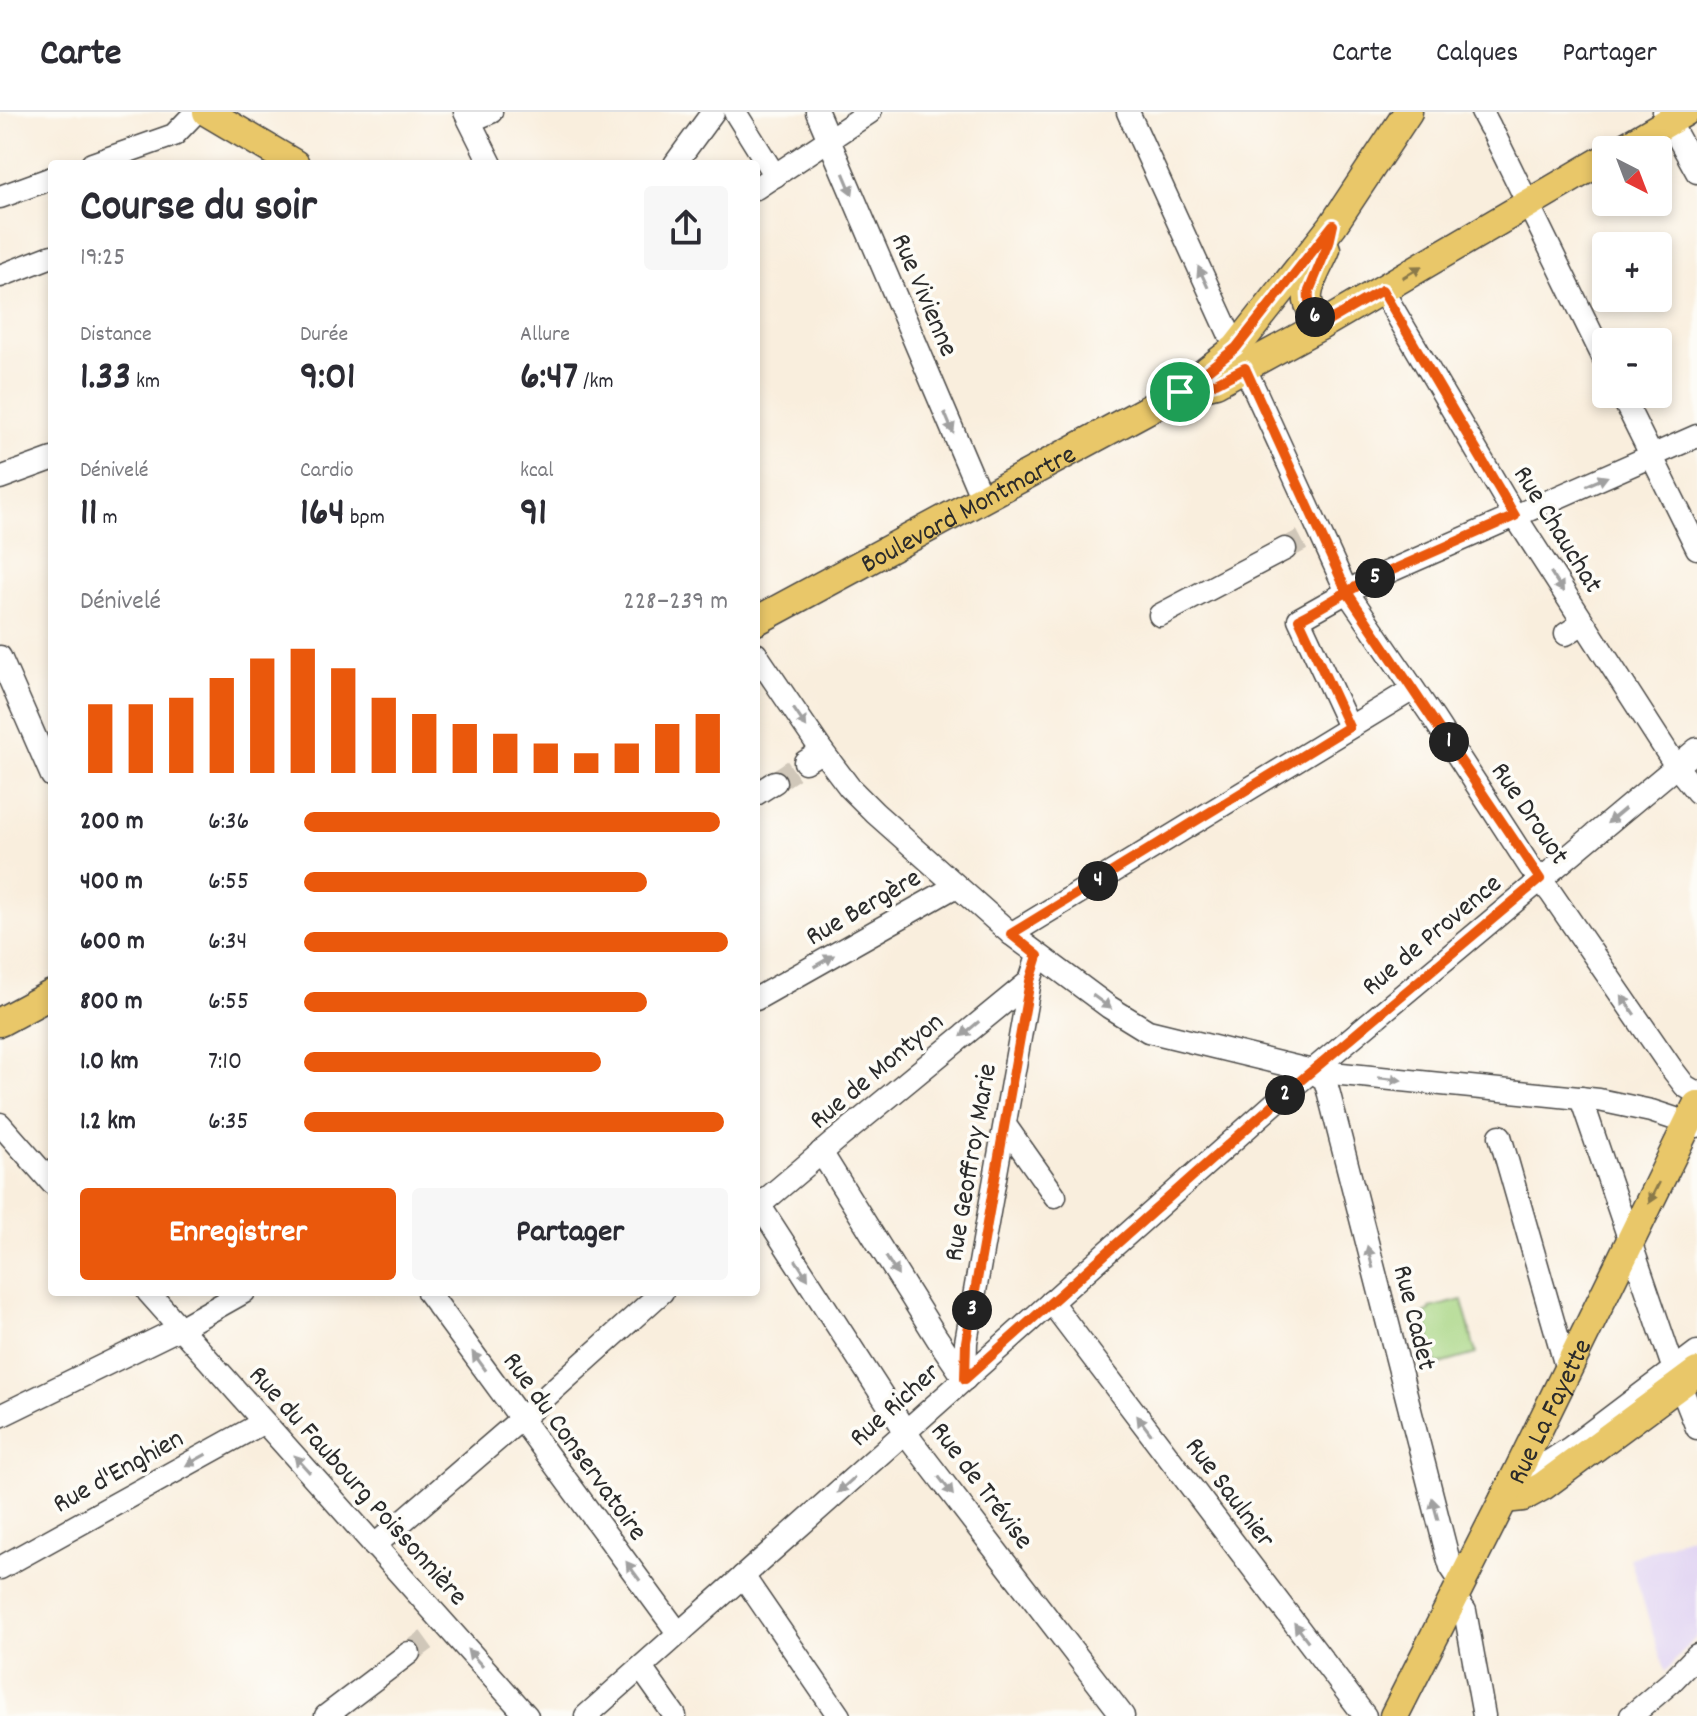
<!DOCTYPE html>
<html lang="fr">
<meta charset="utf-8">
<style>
:root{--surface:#fff;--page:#f7f7f7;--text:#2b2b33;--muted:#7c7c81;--line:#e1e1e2;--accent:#ea580c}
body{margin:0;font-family:Dekko,sans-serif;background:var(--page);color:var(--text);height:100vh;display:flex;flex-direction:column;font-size:30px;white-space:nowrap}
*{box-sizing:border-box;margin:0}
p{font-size:26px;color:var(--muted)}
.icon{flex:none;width:44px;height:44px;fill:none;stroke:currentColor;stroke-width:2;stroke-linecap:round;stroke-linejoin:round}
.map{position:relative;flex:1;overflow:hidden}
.drawer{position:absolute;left:48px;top:48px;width:712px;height:1136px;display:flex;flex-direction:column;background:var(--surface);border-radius:8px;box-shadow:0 4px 12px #0003}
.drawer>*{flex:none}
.needle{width:52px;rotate:138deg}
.buttons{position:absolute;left:1592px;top:24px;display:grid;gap:16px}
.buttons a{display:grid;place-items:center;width:80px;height:80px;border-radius:8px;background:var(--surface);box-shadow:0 4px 12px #0003;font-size:40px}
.pin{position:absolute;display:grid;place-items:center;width:68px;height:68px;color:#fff;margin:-34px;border:4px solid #fff;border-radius:50%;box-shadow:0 2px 8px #0007}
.km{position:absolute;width:40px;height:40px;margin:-20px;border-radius:50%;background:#222;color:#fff;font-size:22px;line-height:40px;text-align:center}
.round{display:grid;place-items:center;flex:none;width:84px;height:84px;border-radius:8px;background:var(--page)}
.head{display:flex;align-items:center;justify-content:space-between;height:136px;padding:0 32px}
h1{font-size:44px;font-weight:700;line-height:60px}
.stats{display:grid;grid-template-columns:repeat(3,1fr);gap:12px;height:136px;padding:8px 32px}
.stats div{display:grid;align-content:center}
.stats b{font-size:40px;font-weight:700}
.stats small{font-size:22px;font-weight:400}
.stats p{font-size:22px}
.chart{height:224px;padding:16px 32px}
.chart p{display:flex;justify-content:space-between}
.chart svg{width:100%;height:144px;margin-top:8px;stroke:var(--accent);stroke-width:6}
.primary-button{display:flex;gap:16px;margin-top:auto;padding:16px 32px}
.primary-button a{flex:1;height:92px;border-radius:8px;background:var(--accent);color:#fff;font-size:32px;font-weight:700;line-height:92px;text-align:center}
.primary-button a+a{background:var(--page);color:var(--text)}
ul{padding:0 32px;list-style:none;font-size:26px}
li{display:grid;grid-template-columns:128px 96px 1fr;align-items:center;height:60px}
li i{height:20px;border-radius:10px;background:var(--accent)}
header{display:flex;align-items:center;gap:48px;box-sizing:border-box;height:112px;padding:0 40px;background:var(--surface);border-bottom:2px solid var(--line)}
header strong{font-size:38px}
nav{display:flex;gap:44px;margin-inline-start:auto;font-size:28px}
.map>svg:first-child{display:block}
</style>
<header>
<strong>Carte</strong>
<nav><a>Carte</a><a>Calques</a><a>Partager</a></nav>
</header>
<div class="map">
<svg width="1697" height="1604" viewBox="0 0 1697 1604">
<rect width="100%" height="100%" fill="#fdfcf7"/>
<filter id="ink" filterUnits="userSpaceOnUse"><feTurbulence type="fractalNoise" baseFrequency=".0125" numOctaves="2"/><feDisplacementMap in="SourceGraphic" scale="16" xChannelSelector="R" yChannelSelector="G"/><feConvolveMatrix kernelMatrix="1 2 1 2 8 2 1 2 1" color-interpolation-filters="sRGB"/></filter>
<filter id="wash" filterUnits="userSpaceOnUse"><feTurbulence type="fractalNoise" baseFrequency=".006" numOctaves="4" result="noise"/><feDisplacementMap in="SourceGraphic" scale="32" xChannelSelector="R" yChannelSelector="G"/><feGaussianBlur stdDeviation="1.8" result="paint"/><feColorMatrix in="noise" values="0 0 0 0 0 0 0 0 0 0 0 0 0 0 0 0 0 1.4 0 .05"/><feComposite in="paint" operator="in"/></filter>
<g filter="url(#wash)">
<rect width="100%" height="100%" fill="#f9eedd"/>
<!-- built -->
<polygon fill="#e1d4f3" points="1697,1422 1697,1524 1665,1560 1630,1446"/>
<!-- green -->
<polygon fill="#a7d583" stroke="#698057" stroke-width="2" points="1462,1188 1476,1242 1437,1253 1424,1202 1430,1199 1430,1196"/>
</g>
<g filter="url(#ink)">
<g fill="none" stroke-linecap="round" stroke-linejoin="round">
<!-- minor-tunnel -->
<g stroke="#d0c7b9" stroke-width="22" stroke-dasharray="22 11" stroke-linecap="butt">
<polyline points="1285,437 1302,428"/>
<polyline points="775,670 805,650"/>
<polyline points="409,1541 434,1523"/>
</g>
<!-- minor casing -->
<g stroke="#4a4846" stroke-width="25">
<g id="minor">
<polyline points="465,0 491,52"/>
<polyline points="735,0 775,64"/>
<polyline points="817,0 982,387"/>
<polyline points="1128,0 1347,480 1434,607 1530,755 1551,781 1672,957 1685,974 1697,981"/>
<polyline points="1482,0 1490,15"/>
<polyline points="1664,0 1697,60"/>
<polyline points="470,9 491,0"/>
<polyline points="1493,20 1606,251"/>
<polyline points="92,52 174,23 196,0"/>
<polyline points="675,52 713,0"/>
<polyline points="756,76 870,0"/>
<polyline points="0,85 52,66"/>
<polyline points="0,164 52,144"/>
<polyline points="1382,178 1515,404 1676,654 1697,680"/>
<polyline points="1621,282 1697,436"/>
<polyline points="0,366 52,347"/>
<polyline points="1160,503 1285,437"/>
<polyline points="1566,522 1583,511"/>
<polyline points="756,542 822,639 850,676 875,701 1011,822 1109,895 1148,919 1312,959 1599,988 1651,999 1697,1014"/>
<polyline points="0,545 52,664"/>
<polyline points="1349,615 1299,507 1363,471 1697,324"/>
<polyline points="805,650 822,639"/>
<polyline points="756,682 775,670"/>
<polyline points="1011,822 1413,577"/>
<polyline points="756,887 956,774"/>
<polyline points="1312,959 1325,968 1329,982 1447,1442 1451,1455 1461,1470"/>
<polyline points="1581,986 1674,1258 1697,1316"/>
<polyline points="0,1012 52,1071"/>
<polyline points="1005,1013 1055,1084"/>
<polyline points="1500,1024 1567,1258"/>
<polyline points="821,1040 937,1226 965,1267"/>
<polyline points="756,1088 913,1331 1123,1604"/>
<polyline points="756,1096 835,1029 1030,869"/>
<polyline points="148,1180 527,1604"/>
<polyline points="428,1180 679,1522"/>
<polyline points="1051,1190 1365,1604"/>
<polyline points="965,1267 966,1230 1030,869 1038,844"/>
<polyline points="0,1304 180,1216 244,1180"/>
<polyline points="1517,1361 1550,1349 1570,1336 1697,1240"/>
<polyline points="374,1434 521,1307 662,1180"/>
<polyline points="0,1456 264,1310"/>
<polyline points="743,1464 839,1604"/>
<polyline points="1454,1484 1465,1499 1484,1604"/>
<polyline points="641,1556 675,1604"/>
<polyline points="326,1604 409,1541"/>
<polyline points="586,1604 1294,974 1697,637"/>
<polyline points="1631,1604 1671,1570 1697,1543"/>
</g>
</g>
<!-- major casing -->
<g stroke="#4a4846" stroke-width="31">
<g id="major">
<polyline points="207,0 295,52"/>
<polyline points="1620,38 1685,0"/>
<path d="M1320 214C1316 206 1310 198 1308 189 1306 172 1320 153 1326 137"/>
<polyline points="1208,273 1216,271 1320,214 1606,46"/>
<path id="s1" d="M756 509 1180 280 1236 236 1333 113 1408 0"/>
<polyline points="0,910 52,882"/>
<polyline points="1504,1387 1523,1385 1543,1374 1697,1260"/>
<path id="s2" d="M1394 1604 1517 1361 1697 993"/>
</g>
</g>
<!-- minor -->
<use href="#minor" stroke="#fff" stroke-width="22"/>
<!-- major -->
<use href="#major" stroke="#e9c769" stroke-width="28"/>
</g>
<!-- one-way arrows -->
<defs><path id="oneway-solid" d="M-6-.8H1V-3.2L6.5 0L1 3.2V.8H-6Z" transform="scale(2)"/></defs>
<g fill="#a0a0a0">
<use href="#oneway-solid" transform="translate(848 72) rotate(67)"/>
<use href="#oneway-solid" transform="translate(1203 165) rotate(-115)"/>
<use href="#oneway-solid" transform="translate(949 311) rotate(67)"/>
<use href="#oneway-solid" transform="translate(1597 369) rotate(-23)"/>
<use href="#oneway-solid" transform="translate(1557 470) rotate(57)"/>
<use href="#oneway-solid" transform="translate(800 606) rotate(56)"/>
<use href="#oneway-solid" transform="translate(1616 704) rotate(140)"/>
<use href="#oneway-solid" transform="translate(824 849) rotate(-30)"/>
<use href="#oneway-solid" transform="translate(1102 890) rotate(36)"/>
<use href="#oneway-solid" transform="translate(1628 893) rotate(-124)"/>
<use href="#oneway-solid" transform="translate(970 917) rotate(140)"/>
<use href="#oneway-solid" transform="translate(1390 967) rotate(6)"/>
<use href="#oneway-solid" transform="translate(1370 1145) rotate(-104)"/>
<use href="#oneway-solid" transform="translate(892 1154) rotate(58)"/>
<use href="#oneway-solid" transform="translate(802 1158) rotate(57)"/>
<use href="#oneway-solid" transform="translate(479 1249) rotate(-126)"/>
<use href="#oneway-solid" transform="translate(1144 1313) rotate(-127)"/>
<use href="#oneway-solid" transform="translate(196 1348) rotate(151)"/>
<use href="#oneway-solid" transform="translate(302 1352) rotate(-132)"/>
<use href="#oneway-solid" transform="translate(846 1373) rotate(138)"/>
<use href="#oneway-solid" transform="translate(946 1374) rotate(52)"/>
<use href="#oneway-solid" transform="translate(1435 1397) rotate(-105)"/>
<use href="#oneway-solid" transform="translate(633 1459) rotate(-126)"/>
<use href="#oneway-solid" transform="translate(1301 1520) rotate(-127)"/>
<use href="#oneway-solid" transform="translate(475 1546) rotate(-132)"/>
</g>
<g fill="#8a794a">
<use href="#oneway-solid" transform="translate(1412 160) rotate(-31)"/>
<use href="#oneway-solid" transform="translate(1654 1081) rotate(116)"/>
</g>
</g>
<g fill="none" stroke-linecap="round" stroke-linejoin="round" filter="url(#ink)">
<!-- route casing -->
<g stroke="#fff" stroke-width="16">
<path id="route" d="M1180 280 1216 271 1245 256 1347 480 1540 767 1294 974 965 1267 966 1230 1030 869 1038 844 1011 822 1349 615 1299 507C1321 496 1342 482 1363 471L1515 404 1382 178 1320 214C1314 202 1307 193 1309 179L1329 131 1333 113 1236 236 1180 280"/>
</g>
<!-- route -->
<use href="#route" stroke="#ea580c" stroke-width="10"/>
</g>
<g text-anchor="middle" stroke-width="7" stroke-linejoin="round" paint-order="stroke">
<!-- street labels -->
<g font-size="28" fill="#2b2b2b" stroke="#fdfcf7">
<text transform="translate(927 182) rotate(67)" y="10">Rue Vivienne</text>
<text dy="10" stroke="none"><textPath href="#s1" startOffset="240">Boulevard Montmartre</textPath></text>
<text transform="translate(1560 416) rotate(58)" y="10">Rue Chauchat</text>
<text transform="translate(1532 700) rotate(56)" y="10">Rue Drouot</text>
<text transform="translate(862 793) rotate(-30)" y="10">Rue Bergère</text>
<text transform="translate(1430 821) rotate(-40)" y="10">Rue de Provence</text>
<text transform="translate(875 957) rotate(-40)" y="10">Rue de Montyon</text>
<text transform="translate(968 1050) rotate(-80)" y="10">Rue Geoffroy Marie</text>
<text transform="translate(1417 1205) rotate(76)" y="10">Rue Cadet</text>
<text transform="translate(893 1291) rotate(-42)" y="10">Rue Richer</text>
<text dy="10" stroke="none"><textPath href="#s2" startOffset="342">Rue La Fayette</textPath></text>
<text transform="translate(577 1333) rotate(54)" y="10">Rue du Conservatoire</text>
<text transform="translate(117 1357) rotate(-29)" y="10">Rue d'Enghien</text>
<text transform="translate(360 1372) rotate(48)" y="10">Rue du Faubourg Poissonnière</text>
<text transform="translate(984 1372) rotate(53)" y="10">Rue de Trévise</text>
<text transform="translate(1232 1379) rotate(53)" y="10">Rue Saulnier</text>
</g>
</g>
</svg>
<div class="buttons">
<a><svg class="needle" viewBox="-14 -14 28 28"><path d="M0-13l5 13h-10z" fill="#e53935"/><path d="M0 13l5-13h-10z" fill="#7c7c81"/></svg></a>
<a>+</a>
<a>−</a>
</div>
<div class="pin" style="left:1180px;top:280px;background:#1e9e55"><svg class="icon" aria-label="arrive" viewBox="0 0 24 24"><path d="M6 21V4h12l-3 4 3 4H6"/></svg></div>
<b class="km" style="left:1449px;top:630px">1</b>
<b class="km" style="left:1285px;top:983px">2</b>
<b class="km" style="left:972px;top:1198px">3</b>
<b class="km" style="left:1098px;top:769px">4</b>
<b class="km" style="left:1375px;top:466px">5</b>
<b class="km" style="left:1315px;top:205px">6</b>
<section class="drawer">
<div class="head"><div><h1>Course du soir</h1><p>19:25</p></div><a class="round"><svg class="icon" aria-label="share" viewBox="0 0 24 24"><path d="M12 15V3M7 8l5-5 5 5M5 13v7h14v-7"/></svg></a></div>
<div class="stats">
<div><p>Distance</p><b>1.33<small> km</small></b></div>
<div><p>Durée</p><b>9:01</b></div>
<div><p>Allure</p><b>6:47<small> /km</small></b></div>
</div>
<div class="stats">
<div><p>Dénivelé</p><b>11<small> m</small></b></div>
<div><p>Cardio</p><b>164<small> bpm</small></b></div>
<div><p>kcal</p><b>91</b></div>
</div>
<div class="chart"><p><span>Dénivelé</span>228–239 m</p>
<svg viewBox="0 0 160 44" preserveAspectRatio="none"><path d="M5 44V23M15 44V23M25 44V21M35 44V15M45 44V9M55 44V6M65 44V12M75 44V21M85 44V26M95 44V29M105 44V32M115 44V35M125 44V38M135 44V35M145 44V29M155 44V26"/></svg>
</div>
<ul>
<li><b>200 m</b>6:36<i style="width:98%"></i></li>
<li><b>400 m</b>6:55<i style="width:81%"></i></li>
<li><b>600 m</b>6:34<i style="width:100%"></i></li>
<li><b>800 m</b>6:55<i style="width:81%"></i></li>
<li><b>1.0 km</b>7:10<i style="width:70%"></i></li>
<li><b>1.2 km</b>6:35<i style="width:99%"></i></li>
</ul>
<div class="primary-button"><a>Enregistrer</a><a>Partager</a></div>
</section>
</div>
